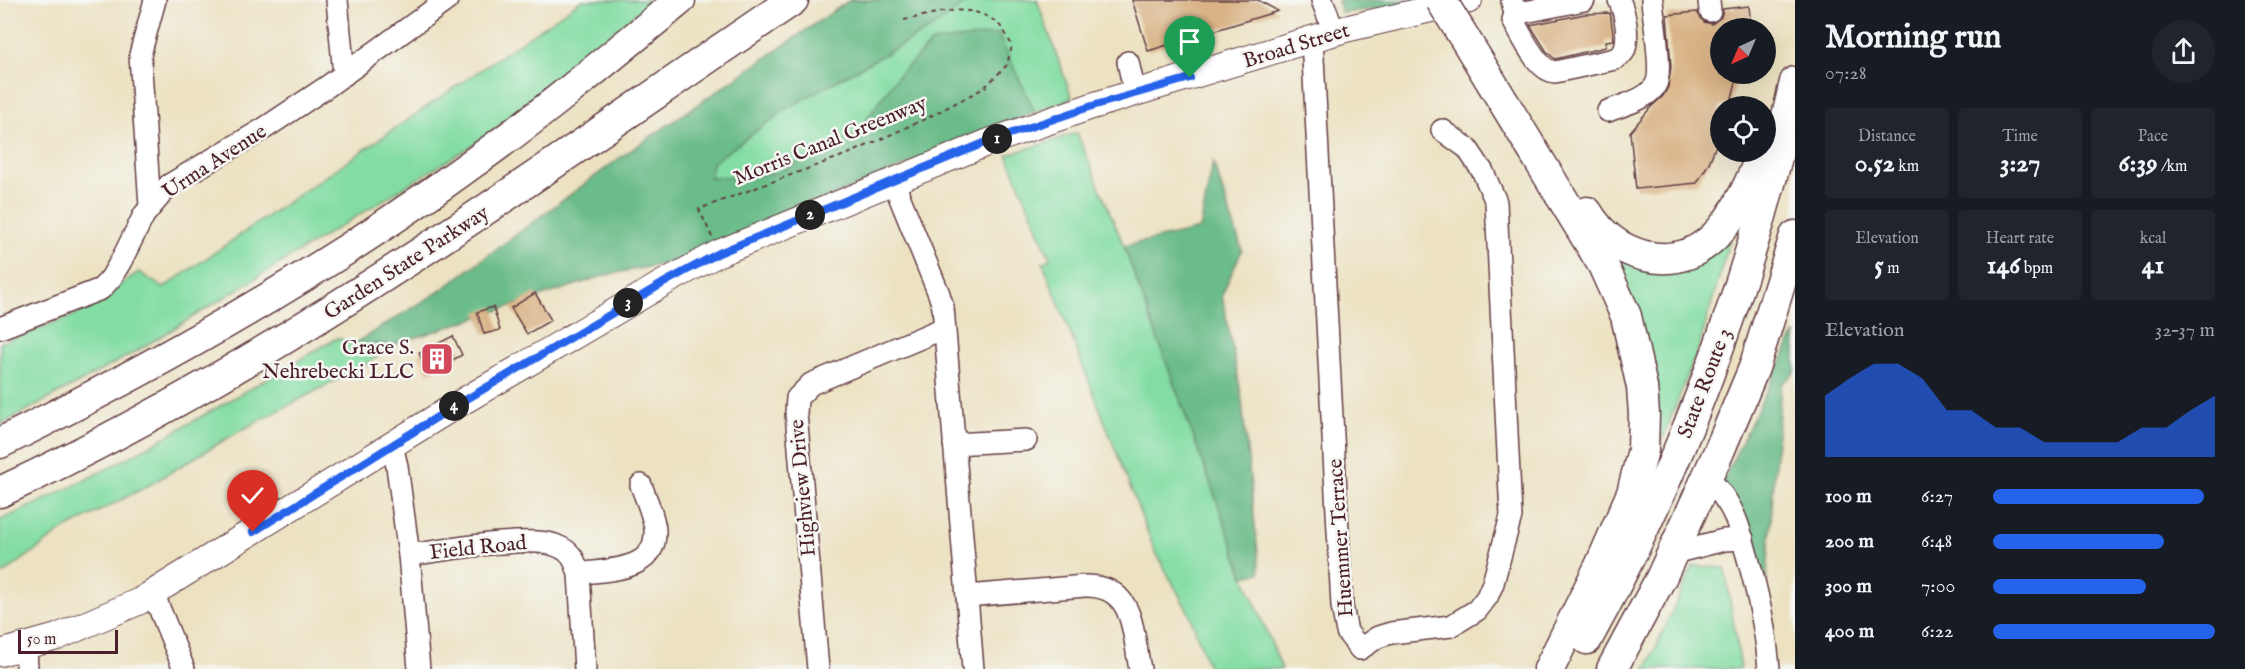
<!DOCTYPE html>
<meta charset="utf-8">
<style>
:root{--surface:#171b24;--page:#20242c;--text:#f1f3f6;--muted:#9ea1a6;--accent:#2563eb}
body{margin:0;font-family:"IM FELL English",serif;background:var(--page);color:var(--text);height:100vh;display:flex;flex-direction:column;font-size:22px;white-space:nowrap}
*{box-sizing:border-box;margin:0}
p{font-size:20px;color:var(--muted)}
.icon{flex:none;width:33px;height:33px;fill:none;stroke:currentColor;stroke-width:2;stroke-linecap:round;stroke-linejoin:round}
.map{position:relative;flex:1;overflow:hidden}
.drawer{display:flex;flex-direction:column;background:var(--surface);width:450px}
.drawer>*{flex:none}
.needle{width:39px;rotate:224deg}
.tools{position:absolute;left:1710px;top:18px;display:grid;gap:12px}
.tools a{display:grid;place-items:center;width:66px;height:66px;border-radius:50%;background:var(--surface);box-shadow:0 6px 24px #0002;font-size:30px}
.scale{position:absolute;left:18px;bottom:15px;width:100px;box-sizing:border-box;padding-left:6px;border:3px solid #4a1f2b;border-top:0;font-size:16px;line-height:21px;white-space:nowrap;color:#4a1f2b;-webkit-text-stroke:4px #f6f6f2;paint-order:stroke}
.pin{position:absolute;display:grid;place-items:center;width:51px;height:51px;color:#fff;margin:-62px -26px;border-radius:50% 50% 50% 0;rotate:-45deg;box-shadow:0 0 6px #0007}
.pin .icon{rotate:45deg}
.km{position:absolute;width:30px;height:30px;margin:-15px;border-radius:50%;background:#222;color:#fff;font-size:16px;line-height:30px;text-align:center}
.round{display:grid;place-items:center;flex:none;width:63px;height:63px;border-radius:32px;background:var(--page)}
.headline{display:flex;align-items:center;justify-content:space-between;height:102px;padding:0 30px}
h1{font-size:33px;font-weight:700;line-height:45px}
.stats{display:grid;grid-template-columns:repeat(3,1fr);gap:9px;height:102px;padding:6px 30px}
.stats div{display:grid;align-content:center;border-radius:6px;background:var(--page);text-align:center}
.stats b{font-size:26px;font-weight:700}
.stats small{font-size:16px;font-weight:400}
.stats p{font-size:16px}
.chart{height:168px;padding:12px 30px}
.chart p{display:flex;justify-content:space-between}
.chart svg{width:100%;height:108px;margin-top:6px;fill:var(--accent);opacity:.7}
ul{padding:0 30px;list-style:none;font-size:20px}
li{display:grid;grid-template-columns:96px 72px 1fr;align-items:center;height:45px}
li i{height:15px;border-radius:8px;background:var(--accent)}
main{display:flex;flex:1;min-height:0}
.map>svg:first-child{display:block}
</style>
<main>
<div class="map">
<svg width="1795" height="669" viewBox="0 0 1795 669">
<rect width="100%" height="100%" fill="#f6f6f2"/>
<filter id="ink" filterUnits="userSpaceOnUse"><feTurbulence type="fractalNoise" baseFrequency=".0167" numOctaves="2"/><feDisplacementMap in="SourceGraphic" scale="12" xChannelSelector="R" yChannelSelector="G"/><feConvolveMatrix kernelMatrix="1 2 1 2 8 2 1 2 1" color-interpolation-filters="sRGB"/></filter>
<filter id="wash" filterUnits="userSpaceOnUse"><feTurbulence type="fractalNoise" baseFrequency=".008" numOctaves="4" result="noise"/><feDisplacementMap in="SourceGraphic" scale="24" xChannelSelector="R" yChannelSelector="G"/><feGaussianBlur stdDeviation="1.35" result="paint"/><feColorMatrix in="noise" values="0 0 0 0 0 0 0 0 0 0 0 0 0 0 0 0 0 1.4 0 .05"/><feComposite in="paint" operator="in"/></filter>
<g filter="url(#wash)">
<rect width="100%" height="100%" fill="#ece2c2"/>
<!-- green -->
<g fill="#83dda3" stroke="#667e67" stroke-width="1.5">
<polygon points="582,0 652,0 483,139 137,351 0,425 0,343 77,314 139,272 163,288"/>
<polygon points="850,0 1037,0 1072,98 983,132 673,262 617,160"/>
<polygon points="1077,133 1124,246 1244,576 1282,669 1209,669 1190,615 1154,549 1043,263 1050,258 1007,155"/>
<polygon points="1733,229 1699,347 1643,488 1648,453 1593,233 1639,261"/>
<path d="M337 338 355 343 393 345 365 365 236 433 151 484 65 529 0 576V520C118 469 226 402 337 338Z"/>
<polygon points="1693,566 1725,568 1741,669 1646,669"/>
</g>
<!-- forest -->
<g fill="#6abc89" stroke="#5a6e5a" stroke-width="1.5">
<polygon points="850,0 971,0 930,29 791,106 712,163 710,178 777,173 855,135 897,77 932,42 998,34 1035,112 673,262 606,275 393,345 355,343 437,293 617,160"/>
<polygon points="1338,0 1419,0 1421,4 1341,13"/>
<polygon points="1213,162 1242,250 1222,295 1241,393 1260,573 1244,576 1124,246 1200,229"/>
<polygon points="1795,333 1795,372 1781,385 1765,602 1723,480"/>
</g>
<g id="blocks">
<!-- building -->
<g fill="#d9b285">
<polygon points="1132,0 1258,0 1278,11 1148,51"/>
<polygon points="1749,6 1751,28 1720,28 1720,74 1738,74 1730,106 1720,106 1720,135 1709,163 1697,183 1636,189 1630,132 1651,107 1663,96 1668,87 1671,67 1667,15 1697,12 1704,22 1712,24 1721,17 1723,9"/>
<polygon points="1610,13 1614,40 1606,41 1606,47 1555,59 1547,52 1530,25 1585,14"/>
<polygon points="535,293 551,320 527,334 511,308"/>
<polygon points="493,307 500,330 484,334 477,312"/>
<polygon points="453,336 462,355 428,373 419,353"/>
</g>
</g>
</g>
<g filter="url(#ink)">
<use href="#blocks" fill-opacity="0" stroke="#623c42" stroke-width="1.5"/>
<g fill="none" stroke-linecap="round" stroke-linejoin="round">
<!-- minor casing -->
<g stroke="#623c42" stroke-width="24">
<g id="minor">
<polyline points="337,0 344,75"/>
<polyline points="1322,0 1334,32"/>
<polyline points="1709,0 1710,11"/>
<polyline points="1512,1 1515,14 1584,0"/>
<path d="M1515 14 1513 20 1515 24C1523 38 1538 71 1555 72L1615 59C1619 56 1624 54 1625 48 1629 35 1625 12 1619 0"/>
<polyline points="1312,39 1342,606 1347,632 1360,649 1378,637 1391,633 1451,626 1477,610 1487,597 1493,583 1511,516 1496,202 1483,172 1467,148 1442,130"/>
<polyline points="1128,62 1135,94"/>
<path d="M1608 111C1623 105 1649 99 1656 84 1663 71 1653 16 1652 0"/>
<polyline points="893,181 939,294 943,307 973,669"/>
<polyline points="150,206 140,55 155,0"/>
<polyline points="0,328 101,289 111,278 121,261 144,215 169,185 265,128 328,86 447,0"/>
<polyline points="954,444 1026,440"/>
<polyline points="392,446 397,466 409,555 419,669"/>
<path d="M1708 477C1718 489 1728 501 1734 515 1740 528 1743 542 1747 555 1758 593 1766 630 1769 669"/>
<polyline points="1673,553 1724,540 1743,539"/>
<path d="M409 555C440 551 533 534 557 546 571 551 575 560 579 574L585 669"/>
<path d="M579 574C608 569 657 572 655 530 654 516 646 499 641 485"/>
<polyline points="153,593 184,669"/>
<path d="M967 596 1085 586C1135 585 1132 631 1140 669"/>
<polyline points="26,646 27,669"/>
<polyline points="818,669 796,413 797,398 811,384 944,328"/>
</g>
</g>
<!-- major casing -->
<g stroke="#623c42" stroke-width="28">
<polyline id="major" points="0,653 57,637 140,601 450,409 667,281 719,253 989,142 1092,106 1345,29 1469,0"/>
</g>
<!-- highway casing -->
<g stroke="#623c42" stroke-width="33">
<g id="highway">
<polyline points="1462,34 1603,265 1626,316 1642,387 1644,414 1643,450 1632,493 1600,566 1549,669"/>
<path d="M1587 212C1600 234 1620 250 1645 256 1712 271 1741 205 1762 154"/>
<path d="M0 443C165 362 325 271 473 163 545 112 612 56 680 0"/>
<path d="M0 492C283 361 535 174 793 0"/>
<path d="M1587 639C1683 465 1752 276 1795 82"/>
<polyline points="1612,669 1661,578 1720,449 1754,368 1795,236"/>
</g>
</g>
<!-- path -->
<path stroke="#623c42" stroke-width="2" stroke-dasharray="4.5 4.5" stroke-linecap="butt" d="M712 237 699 209 853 152 931 116 984 88 1007 65 1012 46C1008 38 1003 27 996 22 968 1 935 14 904 20"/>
<!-- minor -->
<use href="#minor" stroke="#fff" stroke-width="21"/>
<!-- major -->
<use href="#major" stroke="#fff" stroke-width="26"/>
<!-- highway -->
<use href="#highway" stroke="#fff" stroke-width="30"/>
<!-- highway-bridge casing -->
<g stroke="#623c42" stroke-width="33" stroke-linecap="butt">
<polyline id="highway-bridge" points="1441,0 1462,34"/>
</g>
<!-- highway-bridge -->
<use href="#highway-bridge" stroke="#fff" stroke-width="30"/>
</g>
</g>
<g fill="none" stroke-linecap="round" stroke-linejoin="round" filter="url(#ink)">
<!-- route casing -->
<g stroke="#fff" stroke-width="12">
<polyline id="route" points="253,532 450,409 667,281 719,253 989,141 1092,106 1190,78"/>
</g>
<!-- route -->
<use href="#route" stroke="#2563eb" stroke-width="8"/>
</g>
<!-- icons -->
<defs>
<g id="building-square" transform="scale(1.725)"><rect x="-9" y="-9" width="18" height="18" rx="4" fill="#d1495b" stroke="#f6f6f2"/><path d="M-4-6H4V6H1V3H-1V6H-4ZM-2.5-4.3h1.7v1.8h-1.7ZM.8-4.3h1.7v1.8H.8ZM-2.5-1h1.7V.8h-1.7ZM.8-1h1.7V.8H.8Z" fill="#fff"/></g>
</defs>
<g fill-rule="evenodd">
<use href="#building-square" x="437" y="359"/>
</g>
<g text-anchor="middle" stroke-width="5" stroke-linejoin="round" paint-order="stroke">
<!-- street labels -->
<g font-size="21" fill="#4a1f2b" stroke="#f6f6f2">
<text transform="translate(1296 45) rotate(-17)" y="7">Broad Street</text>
<text transform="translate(830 140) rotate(-22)" y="7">Morris Canal Greenway</text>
<text transform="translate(214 161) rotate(-33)" y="7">Urma Avenue</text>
<text transform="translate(406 262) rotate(-33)" y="7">Garden State Parkway</text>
<text transform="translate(1704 383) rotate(-69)" y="7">State Route 3</text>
<text transform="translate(802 488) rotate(-95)" y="7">Highview Drive</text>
<text transform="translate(1340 538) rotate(-94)" y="7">Huemmer Terrace</text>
<text transform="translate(478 547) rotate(-6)" y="7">Field Road</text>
</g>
<!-- poi labels -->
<g font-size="21" fill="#4a1f2b" stroke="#f6f6f2" text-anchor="end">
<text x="414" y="354">Grace S.<tspan x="414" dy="24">Nehrebecki LLC</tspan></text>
</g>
</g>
</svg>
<div class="tools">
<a><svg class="needle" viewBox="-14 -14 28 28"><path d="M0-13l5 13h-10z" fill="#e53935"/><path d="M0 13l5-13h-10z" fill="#9ea1a6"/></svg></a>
<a><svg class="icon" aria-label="locate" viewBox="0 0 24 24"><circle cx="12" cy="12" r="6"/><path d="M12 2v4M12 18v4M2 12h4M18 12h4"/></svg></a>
</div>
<div class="scale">50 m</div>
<div class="pin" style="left:1190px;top:78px;background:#1e9e55"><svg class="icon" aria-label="arrive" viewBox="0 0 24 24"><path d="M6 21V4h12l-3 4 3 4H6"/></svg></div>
<div class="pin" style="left:253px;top:532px;background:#d93025"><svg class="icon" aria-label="check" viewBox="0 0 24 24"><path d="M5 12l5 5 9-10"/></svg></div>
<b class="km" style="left:997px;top:139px">1</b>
<b class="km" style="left:810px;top:215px">2</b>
<b class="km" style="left:628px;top:303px">3</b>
<b class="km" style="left:454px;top:406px">4</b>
</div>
<section class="drawer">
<div class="headline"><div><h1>Morning run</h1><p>07:28</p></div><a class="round"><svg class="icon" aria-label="share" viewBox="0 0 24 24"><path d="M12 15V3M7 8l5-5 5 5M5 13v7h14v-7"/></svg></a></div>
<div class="stats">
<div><p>Distance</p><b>0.52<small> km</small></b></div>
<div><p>Time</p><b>3:27</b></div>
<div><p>Pace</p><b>6:39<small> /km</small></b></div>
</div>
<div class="stats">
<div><p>Elevation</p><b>5<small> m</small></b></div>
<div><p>Heart rate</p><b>146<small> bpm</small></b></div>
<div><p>kcal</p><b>41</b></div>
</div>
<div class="chart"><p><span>Elevation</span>32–37 m</p>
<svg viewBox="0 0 160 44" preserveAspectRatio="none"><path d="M0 44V19L10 12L20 6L30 6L40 12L50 25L60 25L70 32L80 32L90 38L100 38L110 38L120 38L130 32L140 32L150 25L160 19V44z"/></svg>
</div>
<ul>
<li><b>100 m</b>6:27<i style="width:95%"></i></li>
<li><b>200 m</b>6:48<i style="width:77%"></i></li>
<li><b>300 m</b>7:00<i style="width:69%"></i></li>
<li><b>400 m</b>6:22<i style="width:100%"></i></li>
</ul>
</section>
</main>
